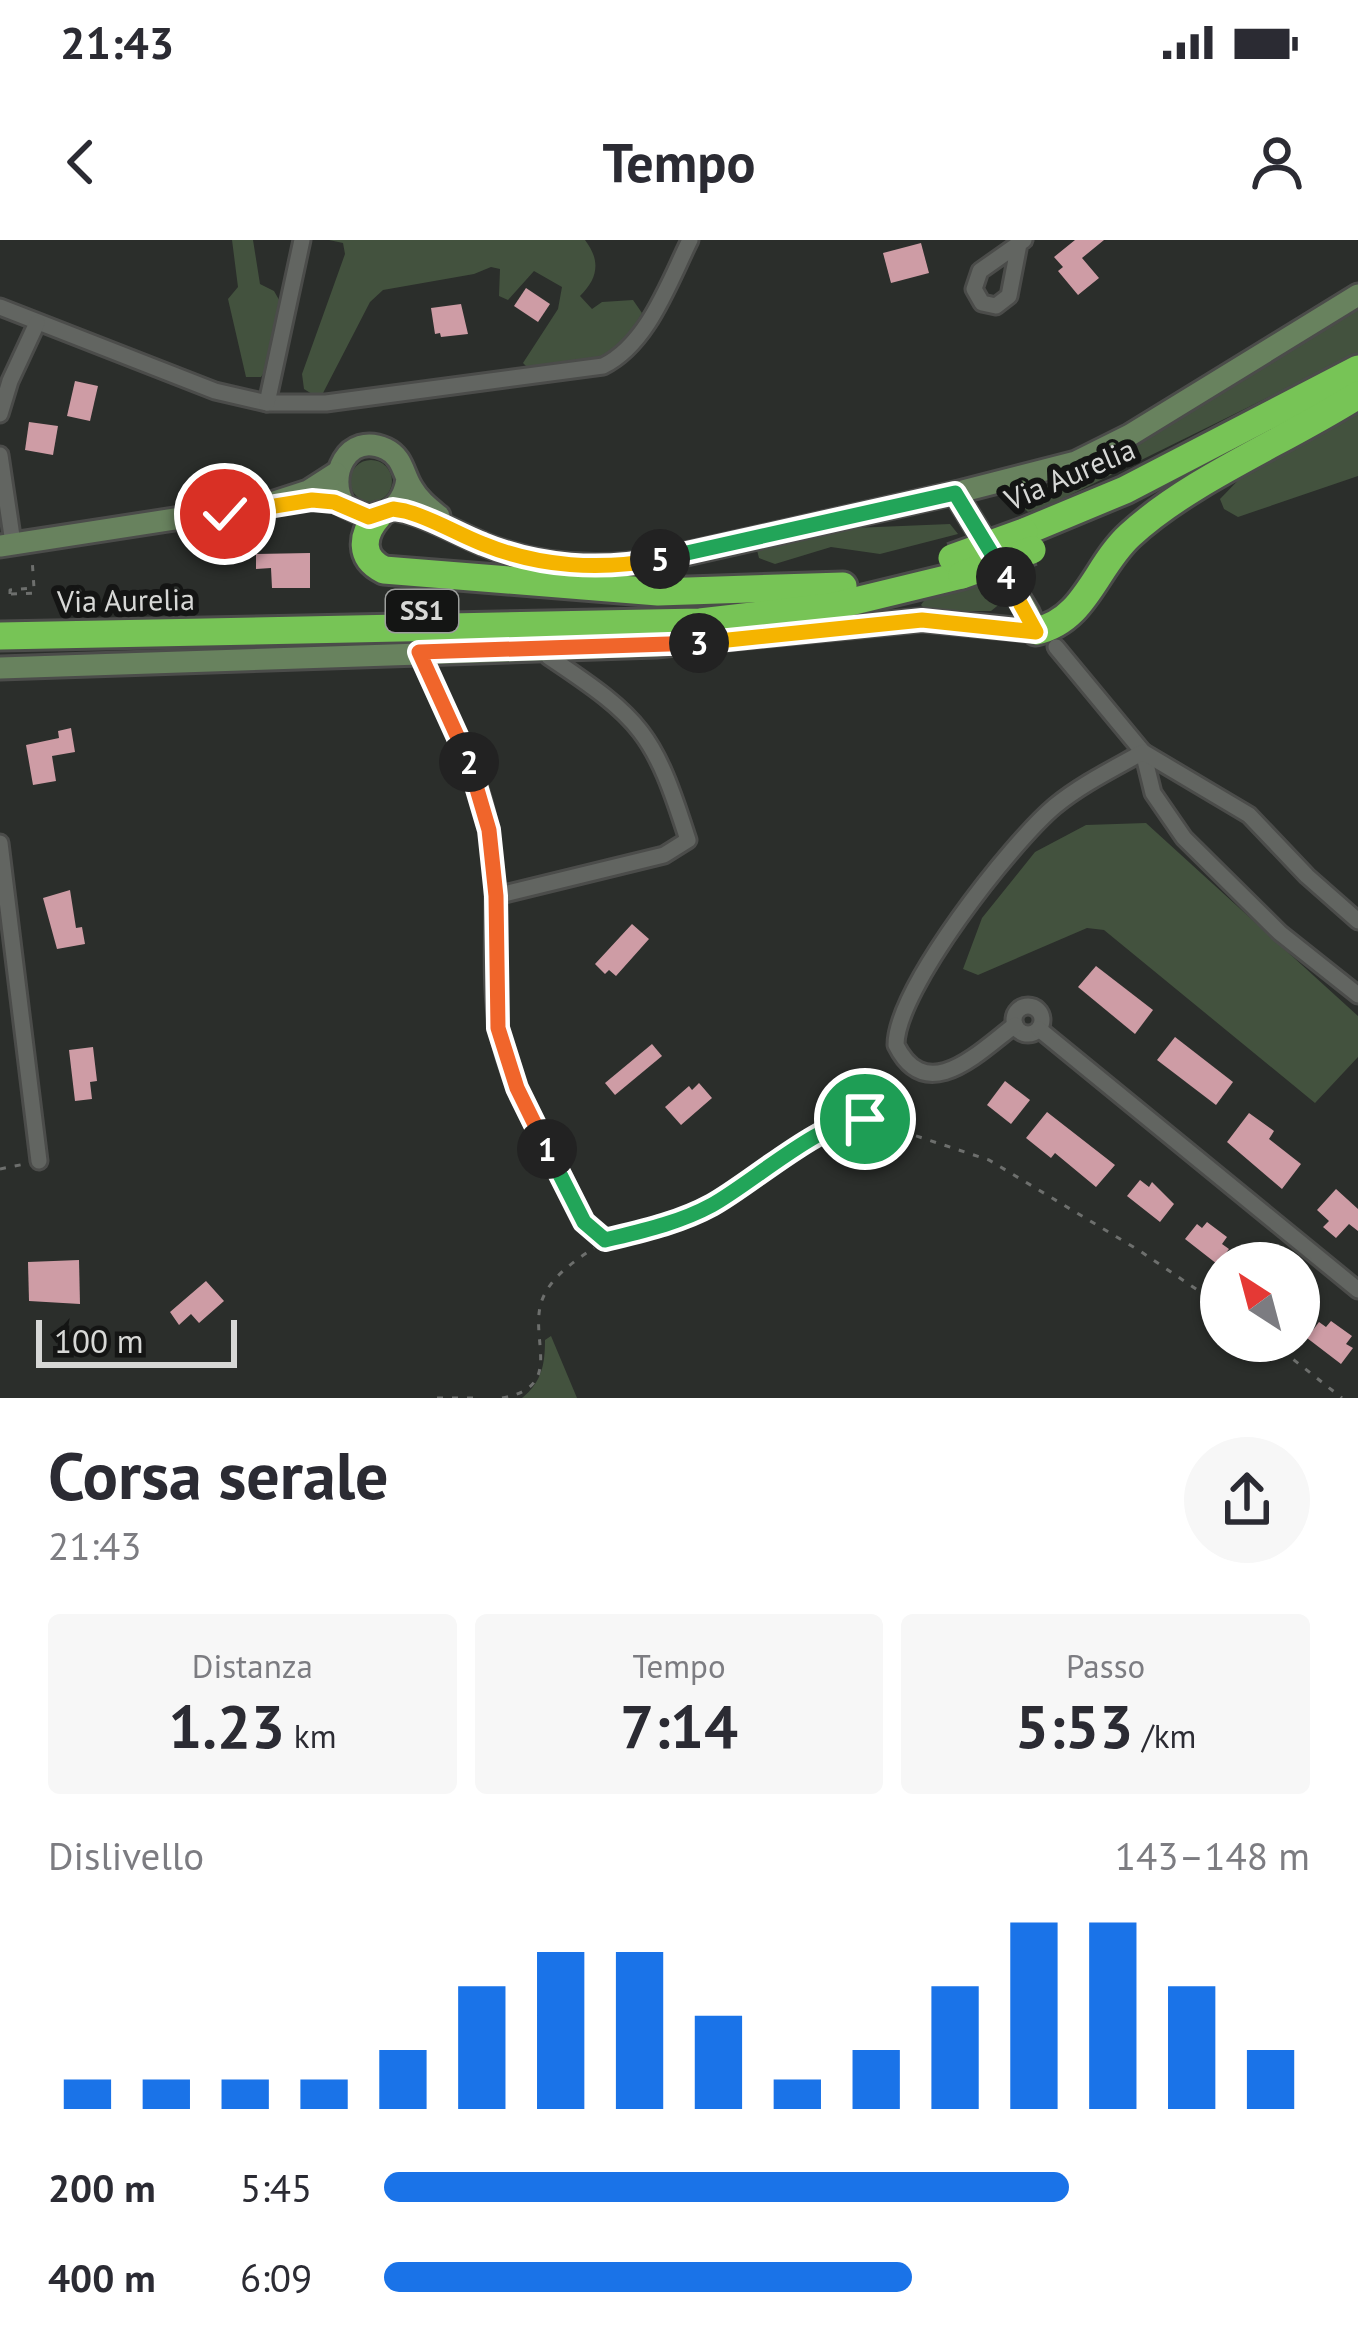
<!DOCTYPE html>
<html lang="it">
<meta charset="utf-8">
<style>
:root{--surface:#fff;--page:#f7f7f7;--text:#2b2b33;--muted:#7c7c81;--accent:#1a73e8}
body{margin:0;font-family:"PT Sans",sans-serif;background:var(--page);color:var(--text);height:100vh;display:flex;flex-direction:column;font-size:45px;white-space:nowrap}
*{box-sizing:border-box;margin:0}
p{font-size:39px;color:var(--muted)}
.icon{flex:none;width:66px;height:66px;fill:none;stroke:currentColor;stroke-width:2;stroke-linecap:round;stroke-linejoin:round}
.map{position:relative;height:1158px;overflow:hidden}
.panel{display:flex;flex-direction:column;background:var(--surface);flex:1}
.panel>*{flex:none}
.needle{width:78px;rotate:324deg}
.controls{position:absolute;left:1200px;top:1002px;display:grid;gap:24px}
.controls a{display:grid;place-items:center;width:120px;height:120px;border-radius:50%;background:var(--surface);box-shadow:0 3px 9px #0004;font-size:60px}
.scale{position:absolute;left:36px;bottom:30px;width:201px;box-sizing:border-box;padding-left:12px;border:6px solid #d7d8d6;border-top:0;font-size:33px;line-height:42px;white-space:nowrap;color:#d7d8d6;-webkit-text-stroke:9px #141514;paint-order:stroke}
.pin{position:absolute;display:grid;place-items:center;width:102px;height:102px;color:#fff;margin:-51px;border:6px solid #fff;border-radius:50%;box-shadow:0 3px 12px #0007}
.km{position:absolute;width:60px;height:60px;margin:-30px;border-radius:50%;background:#222;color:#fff;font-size:33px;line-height:60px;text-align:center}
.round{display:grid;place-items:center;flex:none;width:126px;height:126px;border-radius:63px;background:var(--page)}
.headline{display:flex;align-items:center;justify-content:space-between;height:204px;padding:0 48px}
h1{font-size:66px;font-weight:700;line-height:90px}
.metrics{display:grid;grid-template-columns:repeat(3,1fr);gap:18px;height:204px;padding:12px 48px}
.metrics div{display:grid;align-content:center;border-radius:12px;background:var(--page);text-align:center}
.metrics b{font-size:60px;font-weight:700}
.metrics small{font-size:33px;font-weight:400}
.metrics p{font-size:33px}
.chart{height:336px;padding:24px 48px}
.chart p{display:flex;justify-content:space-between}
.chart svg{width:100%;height:216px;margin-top:12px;stroke:var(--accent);stroke-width:6}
ul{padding:0 48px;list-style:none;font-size:39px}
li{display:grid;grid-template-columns:192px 144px 1fr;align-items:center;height:90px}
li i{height:30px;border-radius:15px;background:var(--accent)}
.status{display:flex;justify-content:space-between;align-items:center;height:84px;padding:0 60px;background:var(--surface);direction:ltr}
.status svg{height:33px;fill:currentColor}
header{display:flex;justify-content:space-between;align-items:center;height:156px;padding:0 48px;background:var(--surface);font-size:54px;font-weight:700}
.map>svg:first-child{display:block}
</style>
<div class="status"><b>21:43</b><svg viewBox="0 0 49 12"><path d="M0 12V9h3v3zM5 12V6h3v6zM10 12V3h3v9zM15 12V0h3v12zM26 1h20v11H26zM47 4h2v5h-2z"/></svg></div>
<header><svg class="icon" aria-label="back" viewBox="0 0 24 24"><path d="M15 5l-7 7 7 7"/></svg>Tempo<svg class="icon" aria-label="person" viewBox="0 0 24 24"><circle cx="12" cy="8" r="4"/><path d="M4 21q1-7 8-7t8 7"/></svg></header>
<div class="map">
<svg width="1358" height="1158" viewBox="0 0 1358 1158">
<rect width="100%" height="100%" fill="#2b2e2b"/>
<!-- green -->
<g fill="#43523e">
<polygon points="232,0 253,0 260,44 274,51 282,65 269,125 261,137 246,137 228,59 238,47"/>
<path d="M329 0H585C601 21 598 38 580 56L592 69 602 62 633 60 642 73C611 126 588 123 531 131L523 123 558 69 562 47 534 31 508 60 499 56 500 29 491 27 474 34 383 50 370 62 323 153 312 154 304 149 302 134 345 14 343 3Z"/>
<polygon points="1358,68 1358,113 1046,267 1028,272 1023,267 1025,255 1106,222"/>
<polygon points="1358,169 1358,236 1238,277 1224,269 1220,259 1248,230"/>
<circle cx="371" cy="241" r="21"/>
<polygon points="950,284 958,294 880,314 831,307 775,324 759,318 756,306 829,289"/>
<polygon points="995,341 1002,362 991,371 927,371 921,365 928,355"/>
<polygon points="1146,583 1358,776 1358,817 1315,863 1104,690 1087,688 978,735 963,729 982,678 1035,612 1086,585"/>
<path d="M551 1096 577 1158H522C542 1142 545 1124 545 1100Z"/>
</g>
<!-- building -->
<g fill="#ce9ca5">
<polygon points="1075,0 1104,0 1082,18 1099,38 1078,55 1058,31 1063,27 1054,17"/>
<polygon points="921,3 929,33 891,43 883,13"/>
<polygon points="526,48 550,64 538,82 514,66"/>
<polygon points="461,64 468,94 441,97 440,93 435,94 431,68"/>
<polygon points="75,141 98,146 90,181 67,176"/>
<polygon points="29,182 58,186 53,215 25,210"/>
<polygon points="310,313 310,348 272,348 271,328 256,329 256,314"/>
<polygon points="71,488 75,512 52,516 56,541 33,545 26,505 59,498 58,491"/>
<polygon points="70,650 76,688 82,687 85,704 57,709 43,658"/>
<polygon points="632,684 649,699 616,736 609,730 605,734 595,724"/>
<polygon points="1096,726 1153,770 1135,794 1078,747"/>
<polygon points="1175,797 1233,842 1216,865 1157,820"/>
<polygon points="652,804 662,816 615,855 605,843"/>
<polygon points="93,807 97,841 90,842 92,859 75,861 69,810"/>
<polygon points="1005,841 1030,860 1011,884 987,865"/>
<polygon points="699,843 712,858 681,885 665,867 689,846 692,850"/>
<polygon points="1047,872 1115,925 1096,947 1055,913 1051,918 1026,898"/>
<polygon points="1249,873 1274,891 1269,899 1301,924 1282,949 1227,902"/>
<polygon points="1140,940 1149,947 1152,942 1174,964 1160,982 1127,956"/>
<polygon points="1336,949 1358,969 1358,991 1349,984 1336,998 1323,987 1329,981 1317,970"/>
<polygon points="1207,982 1227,997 1222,1004 1229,1009 1217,1024 1185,999 1197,984 1202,988"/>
<polygon points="79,1020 80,1064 29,1061 28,1022"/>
<polygon points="206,1041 224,1061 199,1083 191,1074 179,1085 170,1072"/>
<polygon points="1331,1081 1352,1096 1346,1104 1353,1108 1341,1124 1307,1098 1319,1082 1326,1087"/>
</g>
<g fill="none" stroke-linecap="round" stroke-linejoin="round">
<!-- street casing -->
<g stroke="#4b4c4a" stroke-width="21">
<g id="street">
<polyline points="1019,4 1009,56 996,66 982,63 974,49 980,31 1024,0"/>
<path d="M0 67 215 151 267 163H326L603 126C648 104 669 42 690 0"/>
<polyline points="267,163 302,0"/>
<polyline points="0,174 10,141 37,83"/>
<polyline points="0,215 13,303"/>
<polyline points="1056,407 1143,512 1153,553 1184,598 1280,693 1358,755"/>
<path d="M419 412C438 467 473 516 486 573 502 642 487 713 497 782 505 837 534 887 561 933 574 957 581 986 606 1000"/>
<polyline points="0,603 39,921"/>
<path d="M496 656 664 615 688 600C654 493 642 479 549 417L546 409"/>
<circle cx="1028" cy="780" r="14"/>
<path d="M1015 785C979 812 927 867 896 805 896 749 1011 603 1055 566 1082 544 1113 529 1143 512L1249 575 1307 636 1358 681"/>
<polyline points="1039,789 1358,1050"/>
</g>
</g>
<!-- secondary casing -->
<g stroke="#4b4c4a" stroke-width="27">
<g id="secondary">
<path d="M407 239C404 261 392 275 369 277L345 266C326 237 347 191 386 209 403 217 403 234 412 248 419 260 428 267 439 276"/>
<path d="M393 269C427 274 457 294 488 306 545 328 605 330 664 319L955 253 1076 222 1130 195 1358 55"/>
<polyline points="0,306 265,265 308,251 336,233"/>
<polyline points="0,428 656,406 922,380 1036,391 1028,372 955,253"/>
</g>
</g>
<!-- highway casing -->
<g stroke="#4b4c4a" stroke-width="33">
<g id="highway">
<path d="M378 276C361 295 359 318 384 330L658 352 843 346"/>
<polyline points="1024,292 1125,250 1358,129"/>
<path d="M1036 391C1086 380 1095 327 1130 295 1191 239 1286 201 1358 155"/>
<polyline points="0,396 700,382 830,367 962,335"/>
</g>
</g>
<!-- path -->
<g stroke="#6d6f6d" stroke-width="3" stroke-dasharray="6 9" stroke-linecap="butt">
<polyline points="10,354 10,350 34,348 32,318"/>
<polyline points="11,354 39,353"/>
<polyline points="0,929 25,924"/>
<polyline points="619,997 681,979 710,966 830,886 865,879 989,920 1140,1011 1221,1066"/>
<polyline points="1270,1101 1342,1158"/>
<polyline points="437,1158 479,1158"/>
<path d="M502 1158C564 1147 530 1102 541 1063 549 1038 573 1022 594 1008"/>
</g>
<!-- street -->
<use href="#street" stroke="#626561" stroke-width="15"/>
<!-- secondary -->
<use href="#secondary" stroke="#68825e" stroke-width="21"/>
<!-- highway -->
<use href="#highway" stroke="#77c456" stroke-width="27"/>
<!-- highway-bridge casing -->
<g stroke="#4b4c4a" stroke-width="33" stroke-linecap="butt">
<g id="highway-bridge">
<polyline points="952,318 1024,292"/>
<polyline points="962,335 1032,310"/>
</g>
</g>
<!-- highway-bridge -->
<use href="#highway-bridge" stroke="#77c456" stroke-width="27"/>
</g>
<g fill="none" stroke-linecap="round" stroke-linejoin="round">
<!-- split-1 casing -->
<g stroke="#fff" stroke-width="24">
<path id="split-1" d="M547 909 584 982 605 1000C642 991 679 983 712 965 752 943 824 878 865 879"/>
</g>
<!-- split-2 casing -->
<g stroke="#fff" stroke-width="24">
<polyline id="split-2" points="469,522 489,590 496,656 498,788 517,848 547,909"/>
</g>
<!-- split-3 casing -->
<g stroke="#fff" stroke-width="24">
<polyline id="split-3" points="469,522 419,412 699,403"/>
</g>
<!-- split-4 casing -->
<g stroke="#fff" stroke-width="24">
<polyline id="split-4" points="699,403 922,380 1036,392 1006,337"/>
</g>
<!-- split-5 casing -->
<g stroke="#fff" stroke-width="24">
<polyline id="split-5" points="660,319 955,253 1006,337"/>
</g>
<!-- split-6 casing -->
<g stroke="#fff" stroke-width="24">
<path id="split-6" d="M225 274 312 260 334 262 369 277 393 269 405 271C432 278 457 294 483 304 539 327 601 331 660 319"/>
</g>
<!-- split-1 -->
<use href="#split-1" stroke="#22a559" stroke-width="15"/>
<!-- split-2 -->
<use href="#split-2" stroke="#f0652b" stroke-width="15"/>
<!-- split-3 -->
<use href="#split-3" stroke="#f0652b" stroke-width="15"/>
<!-- split-4 -->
<use href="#split-4" stroke="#f5b400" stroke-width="15"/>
<!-- split-5 -->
<use href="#split-5" stroke="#22a559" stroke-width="15"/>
<!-- split-6 -->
<use href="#split-6" stroke="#f5b400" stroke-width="15"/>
</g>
<g text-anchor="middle" stroke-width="12" stroke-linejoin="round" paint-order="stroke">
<!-- shield labels -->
<rect fill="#141514" stroke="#9c9e9c" stroke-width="3" x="386" y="350" width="72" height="42" rx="9"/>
<g font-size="27" font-weight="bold" fill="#d7d8d6">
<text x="422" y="380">SS1</text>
</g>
<!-- street labels -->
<g font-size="30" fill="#d7d8d6" stroke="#141514">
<text transform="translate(1070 235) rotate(-23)" y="10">Via Aurelia</text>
<text transform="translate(126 361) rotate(-1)" y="10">Via Aurelia</text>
</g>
</g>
</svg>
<div class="controls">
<a><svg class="needle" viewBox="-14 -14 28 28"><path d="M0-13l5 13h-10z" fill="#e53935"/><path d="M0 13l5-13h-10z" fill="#7c7c81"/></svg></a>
</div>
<div class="scale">100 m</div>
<div class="pin" style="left:865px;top:879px;background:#1e9e55"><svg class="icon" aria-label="arrive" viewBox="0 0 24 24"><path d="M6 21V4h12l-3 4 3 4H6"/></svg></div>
<div class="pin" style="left:225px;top:274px;background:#d93025"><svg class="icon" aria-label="check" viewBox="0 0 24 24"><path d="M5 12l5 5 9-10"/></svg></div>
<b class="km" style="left:547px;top:909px">1</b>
<b class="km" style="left:469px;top:522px">2</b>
<b class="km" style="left:699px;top:403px">3</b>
<b class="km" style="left:1006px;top:337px">4</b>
<b class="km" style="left:660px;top:319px">5</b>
</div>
<section class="panel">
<div class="headline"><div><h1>Corsa serale</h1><p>21:43</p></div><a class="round"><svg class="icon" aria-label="share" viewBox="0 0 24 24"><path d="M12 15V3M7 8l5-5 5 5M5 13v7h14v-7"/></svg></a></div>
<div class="metrics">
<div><p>Distanza</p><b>1.23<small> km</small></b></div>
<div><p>Tempo</p><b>7:14</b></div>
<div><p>Passo</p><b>5:53<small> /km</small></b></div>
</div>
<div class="chart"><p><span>Dislivello</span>143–148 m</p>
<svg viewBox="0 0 160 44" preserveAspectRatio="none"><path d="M5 44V38M15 44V38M25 44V38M35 44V38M45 44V32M55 44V19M65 44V12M75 44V12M85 44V25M95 44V38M105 44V32M115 44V19M125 44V6M135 44V6M145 44V19M155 44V32"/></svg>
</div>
<ul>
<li><b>200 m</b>5:45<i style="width:74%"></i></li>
<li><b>400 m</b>6:09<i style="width:57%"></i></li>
</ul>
</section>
